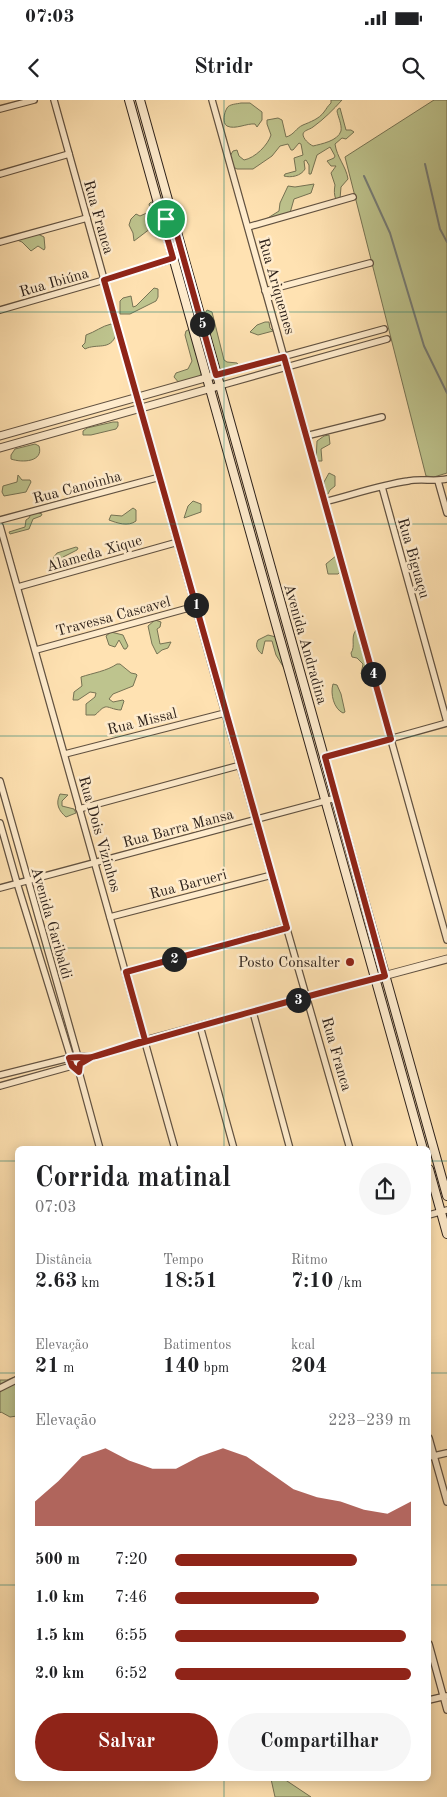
<!DOCTYPE html>
<html lang="pt">
<meta charset="utf-8">
<style>
:root{--surface:#fff;--page:#f6f6f6;--text:#202124;--muted:#757577;--accent:#8f2418}
body{margin:0;font-family:"Old Standard TT",serif;background:var(--page);color:var(--text);height:100vh;display:flex;flex-direction:column;font-size:19px;white-space:nowrap}
*{box-sizing:border-box;margin:0}
p{font-size:16px;color:var(--muted)}
.icon{flex:none;width:28px;height:28px;fill:none;stroke:currentColor;stroke-width:2;stroke-linecap:round;stroke-linejoin:round}
.map{position:relative;flex:1;overflow:hidden}
.panel{position:absolute;left:15px;top:1046px;width:416px;height:635px;display:flex;flex-direction:column;background:var(--surface);border-radius:8px;box-shadow:0 2px 12px #0003}
.panel>*{flex:none}
.pin{position:absolute;display:grid;place-items:center;width:42px;height:42px;color:#fff;margin:-21px;border:2px solid #fff;border-radius:50%;box-shadow:0 1px 5px #0007}
.km{position:absolute;width:25px;height:25px;margin:-12px;border-radius:50%;background:#222;color:#fff;font-size:14px;line-height:25px;text-align:center}
.round{display:grid;place-items:center;flex:none;width:52px;height:52px;border-radius:26px;background:var(--page)}
.head{display:flex;align-items:center;justify-content:space-between;height:85px;padding:0 20px}
h1{font-size:28px;font-weight:800;line-height:38px}
.figures{display:grid;grid-template-columns:repeat(3,1fr);gap:8px;height:85px;padding:5px 20px}
.figures div{display:grid;align-content:center}
.figures b{font-size:21px;font-weight:800}
.figures small{font-size:14px;font-weight:400}
.figures p{font-size:14px}
.chart{height:140px;padding:10px 20px}
.chart p{display:flex;justify-content:space-between}
.chart svg{width:100%;height:90px;margin-top:5px;fill:var(--accent);opacity:.7}
.action{display:flex;gap:10px;margin-top:auto;padding:10px 20px}
.action a{flex:1;height:58px;border-radius:30px;background:var(--accent);color:#fff;font-size:20px;font-weight:800;line-height:58px;text-align:center}
.action a+a{background:var(--page);color:var(--text)}
ul{padding:0 20px;list-style:none;font-size:16px}
li{display:grid;grid-template-columns:80px 60px 1fr;align-items:center;height:38px}
li i{height:12px;border-radius:6px;background:var(--accent)}
.status{display:flex;justify-content:space-between;align-items:center;height:35px;padding:0 25px;background:var(--surface);direction:ltr}
.status svg{height:14px;fill:currentColor}
header{display:flex;justify-content:space-between;align-items:center;height:65px;padding:0 20px;background:var(--surface);font-size:22px;font-weight:800}
.map>svg:first-child{display:block}
</style>
<div class="status"><b>07:03</b><svg viewBox="0 0 49 12"><path d="M0 12V9h3v3zM5 12V6h3v6zM10 12V3h3v9zM15 12V0h3v12zM26 1h20v11H26zM47 4h2v5h-2z"/></svg></div>
<header><svg class="icon" aria-label="back" viewBox="0 0 24 24"><path d="M15 5l-7 7 7 7"/></svg>Stridr<svg class="icon" aria-label="search" viewBox="0 0 24 24"><circle cx="10" cy="10" r="6"/><path d="M15 15l6 6"/></svg></header>
<div class="map">
<svg width="447" height="1697" viewBox="0 0 447 1697">
<rect width="100%" height="100%" fill="#ffe2b2"/>
<filter id="stains"><feTurbulence type="fractalNoise" baseFrequency=".004" numOctaves="4"/><feColorMatrix values="0 0 0 0 .2 0 0 0 0 .09 0 0 0 0 .02 0 0 0 .5 -.17"/></filter>
<radialGradient id="worn" r=".72"><stop offset=".6" stop-color="#630" stop-opacity="0"/><stop offset="1" stop-color="#630" stop-opacity=".3"/></radialGradient>
<!-- green -->
<g fill="#bec48e" stroke="#767354">
<path d="M331 0H342C333 10 324 19 313 27 309 30 304 30 303 34 303 39 309 44 313 46 321 44 338 41 341 31 342 24 338 17 337 11L338 9 340 8 346 30H351L354 32 346 39 342 38 335 44C337 58 346 66 348 79L341 87 340 99 336 100C334 94 334 91 335 85L331 73 336 66H331L327 61 334 58 335 56 330 47 317 55 311 74H309V65L306 60 304 61 305 69C301 76 291 78 284 76L285 74 296 71 294 58 303 55 301 44 299 43 293 50H291L288 44 280 46 272 56 253 69H237L233 67 230 56 233 51 237 50 239 56 244 60C255 58 268 45 271 35L267 24V20L278 18 282 20 286 37C294 35 296 28 303 25 310 22 319 19 324 12 327 8 327 7 331 3Z"/>
<polygon points="434,0 447,0 447,373 434,377 426,376 345,57"/>
<path d="M241 3H250L262 12V20L257 27 255 24C247 23 235 30 227 26 222 23 224 13 227 8 229 4 237 4 241 3Z"/>
<polygon points="314,84 311,93 294,99 290,113 263,121 279,111 280,103 288,86 295,87"/>
<polygon points="151,102 155,103 157,111 155,115 159,122 134,141 133,133 129,125 131,119 136,114 140,116 149,112 150,108 149,104"/>
<polygon points="36,133 44,137 45,148 44,150 38,146 31,151 22,142 17,140 18,138"/>
<polygon points="154,188 158,189 158,197 156,201 130,214 120,214 120,201 123,198 131,196 133,207 136,206"/>
<polygon points="207,210 212,212 224,260 227,262 237,263 239,266 225,271 218,270 203,217"/>
<polygon points="265,222 269,222 270,228 273,231 258,235 250,232 257,225"/>
<path d="M111 224 115 227 116 235C110 251 97 243 85 249L82 246 85 243 86 235C95 232 102 226 111 224Z"/>
<polygon points="190,229 203,271 200,276 180,284 174,277 176,273 188,269 192,261 185,235 186,231"/>
<polygon points="113,322 118,322 118,326 116,329 91,335 83,335 83,331 87,328"/>
<polygon points="329,335 330,344 321,349 322,361 316,361 317,341 324,336"/>
<path d="M35 344 39 346C44 362 22 363 11 359V355L15 349Z"/>
<polygon points="329,373 335,376 335,386 330,390 328,394 326,394 324,382"/>
<polygon points="18,375 22,380 30,380 31,382 26,392 4,396 2,392 3,386 17,382"/>
<polygon points="193,401 201,404 201,412 184,418 188,406"/>
<path d="M133 408 136 410V421C128 427 117 423 109 420L111 415 122 416Z"/>
<polygon points="36,412 42,414 41,416 33,419 29,429 10,434 9,432 25,427 26,420 29,418 31,414"/>
<polygon points="76,447 78,448 77,450 63,457 64,465 70,465 70,467 54,471 50,462 57,453"/>
<polygon points="337,455 341,471 338,474 328,474 326,464"/>
<polygon points="155,520 161,522 160,527 157,529 160,544 171,542 168,548 162,550 157,554 152,544 148,526"/>
<path d="M356 530 358 531 360 545 369 572 368 575 364 577 361 574 363 564 357 558 352 557 351 553C356 546 350 538 356 530Z"/>
<polygon points="111,532 123,535 128,546 126,549 124,549 119,540 115,547 109,545 106,536"/>
<path d="M268 535 276 537 286 564 284 568 276 555 272 541H265L262 554C257 550 255 546 258 540Z"/>
<path d="M117 564H120L131 573 136 574 137 575 133 586 113 594 109 599 113 602 123 600 124 601 121 610C114 610 108 606 105 607 101 608 98 613 95 615H86V604L95 597 96 593 90 592 78 600H73L74 592 82 586 81 577C93 573 107 571 117 564Z"/>
<path d="M333 584 337 585 341 594 345 612 343 613C334 609 330 594 333 584Z"/>
<path d="M60 694 68 695 62 701V706L74 709 76 713 66 717C59 711 55 704 60 694Z"/>
<polygon points="17,1276 17,1316 10,1317 1,1312 0,1313 0,1280 7,1280"/>
<polygon points="271,1679 284,1679 311,1697 275,1697"/>
</g>
<g fill="none" stroke-linecap="round" stroke-linejoin="round">
<!-- stream -->
<g stroke="#767e79" stroke-width="2">
<polyline points="425,64 440,129 447,142"/>
<polyline points="364,76 390,133 424,246 447,293"/>
</g>
<!-- minor casing -->
<g stroke="#625241" stroke-width="8">
<g id="minor">
<polyline points="54,0 225,613 350,1049"/>
<polyline points="212,0 447,840"/>
<polyline points="0,9 34,0"/>
<polyline points="0,74 69,54"/>
<polyline points="248,127 353,97"/>
<polyline points="0,142 87,118"/>
<polyline points="265,191 370,163"/>
<polyline points="0,210 104,180 173,159"/>
<polyline points="216,275 384,229"/>
<polyline points="219,286 387,239"/>
<polyline points="306,336 382,317"/>
<polyline points="438,381 447,413"/>
<polyline points="382,387 447,622"/>
<path d="M324 402C352 395 380 385 408 381 421 378 434 382 447 379"/>
<polyline points="0,420 160,377"/>
<polyline points="0,426 175,1049"/>
<polyline points="18,487 178,442"/>
<polyline points="36,550 196,506"/>
<polyline points="65,654 225,613"/>
<polyline points="325,657 447,623"/>
<polyline points="0,681 80,964 79,972 100,1049"/>
<polyline points="79,709 241,665"/>
<polyline points="0,723 17,783 74,968"/>
<polyline points="0,788 336,698"/>
<polyline points="110,817 272,775"/>
<polyline points="126,872 287,827"/>
<polyline points="253,912 290,1049"/>
<polyline points="200,926 234,1049"/>
<polyline points="0,975 77,956 92,957"/>
<polyline points="0,986 72,966 92,957 145,940 376,878"/>
<polyline points="429,1115 447,1110"/>
<polyline points="0,1288 18,1279"/>
<polyline points="429,1338 447,1402"/>
<polyline points="429,1357 447,1353"/>
<polyline points="429,1544 447,1610"/>
<polyline points="429,1600 446,1596"/>
</g>
</g>
<!-- tertiary casing -->
<g stroke="#625241" stroke-width="9">
<g id="tertiary">
<polyline points="0,336 216,275"/>
<polyline points="0,348 219,286"/>
<polyline points="376,878 447,859"/>
</g>
</g>
<!-- secondary casing -->
<g stroke="#2e221b" stroke-width="10">
<g id="secondary">
<polyline points="129,0 423,1049"/>
<polyline points="140,0 447,1096"/>
<polyline points="429,1069 447,1134"/>
</g>
</g>
<!-- minor -->
<use href="#minor" stroke="#ffeccd" stroke-width="5.5"/>
<!-- tertiary -->
<use href="#tertiary" stroke="#ffeccd" stroke-width="7"/>
<!-- secondary -->
<use href="#secondary" stroke="#ffeccd" stroke-width="8"/>
</g>
<g fill="none" stroke-linecap="round" stroke-linejoin="round">
<!-- route casing -->
<g stroke="#fff" stroke-width="10">
<path id="route" d="M166 119 162 120 173 158 104 180 287 828 126 872 145 940 92 957 80 964 79 972 72 966 69 958C78 956 87 959 96 956 192 928 288 901 385 876L325 657 391 639 284 257 216 275 172 117 166 119"/>
</g>
<!-- route -->
<use href="#route" stroke="#8f2418" stroke-width="6"/>
</g>
<!-- grid -->
<path fill="none" stroke="#0f766e" stroke-width="1" stroke-opacity="0.55" d="M224 0V1049M0 212H447M0 424H447M0 636H447M0 848H447M0 1061H18M429 1061H447M0 1273H18M429 1273H447M0 1485H18M429 1485H447M224 1679V1697"/>
<!-- markers -->
<circle fill="#8f2418" stroke="#ffeccd" stroke-width="2" cx="350" cy="862" r="5"/>
<g text-anchor="middle" stroke-width="5" stroke-linejoin="round" paint-order="stroke">
<!-- street labels -->
<g font-size="15" fill="#2e221b" stroke="#ffeccd">
<text transform="translate(99 117) rotate(74)" y="5">Rua Franca</text>
<text transform="translate(54 182) rotate(-16)" y="5">Rua Ibiúna</text>
<text transform="translate(277 186) rotate(74)" y="5">Rua Ariquemes</text>
<text transform="translate(77 387) rotate(-15)" y="5">Rua Canoinha</text>
<text transform="translate(94 453) rotate(-16)" y="5">Alameda Xique</text>
<text transform="translate(414 458) rotate(74)" y="5">Rua Biguaçu</text>
<text transform="translate(113 516) rotate(-15)" y="5">Travessa Cascavel</text>
<text transform="translate(306 544) rotate(74)" y="5">Avenida Andradina</text>
<text transform="translate(142 621) rotate(-14)" y="5">Rua Missal</text>
<text transform="translate(178 728) rotate(-15)" y="5">Rua Barra Mansa</text>
<text transform="translate(100 734) rotate(74)" y="5">Rua Dois Vizinhos</text>
<text transform="translate(188 784) rotate(-15)" y="5">Rua Barueri</text>
<text transform="translate(52 823) rotate(74)" y="5">Avenida Garibaldi</text>
<text transform="translate(337 954) rotate(74)" y="5">Rua Franca</text>
</g>
<!-- poi labels -->
<g font-size="15" fill="#2e221b" stroke="#ffeccd" text-anchor="end">
<text x="340" y="867">Posto Consalter</text>
</g>
</g>
<rect width="100%" height="100%" filter="url(#stains)"/>
<rect width="100%" height="100%" fill="url(#worn)"/>
</svg>
<div class="pin" style="left:166px;top:119px;background:#1e9e55"><svg class="icon" aria-label="arrive" viewBox="0 0 24 24"><path d="M6 21V4h12l-3 4 3 4H6"/></svg></div>
<b class="km" style="left:196px;top:505px">1</b>
<b class="km" style="left:174px;top:859px">2</b>
<b class="km" style="left:298px;top:900px">3</b>
<b class="km" style="left:373px;top:574px">4</b>
<b class="km" style="left:202px;top:224px">5</b>
<section class="panel">
<div class="head"><div><h1>Corrida matinal</h1><p>07:03</p></div><a class="round"><svg class="icon" aria-label="share" viewBox="0 0 24 24"><path d="M12 15V3M7 8l5-5 5 5M5 13v7h14v-7"/></svg></a></div>
<div class="figures">
<div><p>Distância</p><b>2.63<small> km</small></b></div>
<div><p>Tempo</p><b>18:51</b></div>
<div><p>Ritmo</p><b>7:10<small> /km</small></b></div>
</div>
<div class="figures">
<div><p>Elevação</p><b>21<small> m</small></b></div>
<div><p>Batimentos</p><b>140<small> bpm</small></b></div>
<div><p>kcal</p><b>204</b></div>
</div>
<div class="chart"><p><span>Elevação</span>223–239 m</p>
<svg viewBox="0 0 160 44" preserveAspectRatio="none"><path d="M0 44V32L10 22L20 10L30 6L40 12L50 16L60 16L70 10L80 6L90 10L100 18L110 26L120 30L130 32L140 36L150 38L160 32V44z"/></svg>
</div>
<ul>
<li><b>500 m</b>7:20<i style="width:77%"></i></li>
<li><b>1.0 km</b>7:46<i style="width:61%"></i></li>
<li><b>1.5 km</b>6:55<i style="width:98%"></i></li>
<li><b>2.0 km</b>6:52<i style="width:100%"></i></li>
</ul>
<div class="action"><a>Salvar</a><a>Compartilhar</a></div>
</section>
</div>
